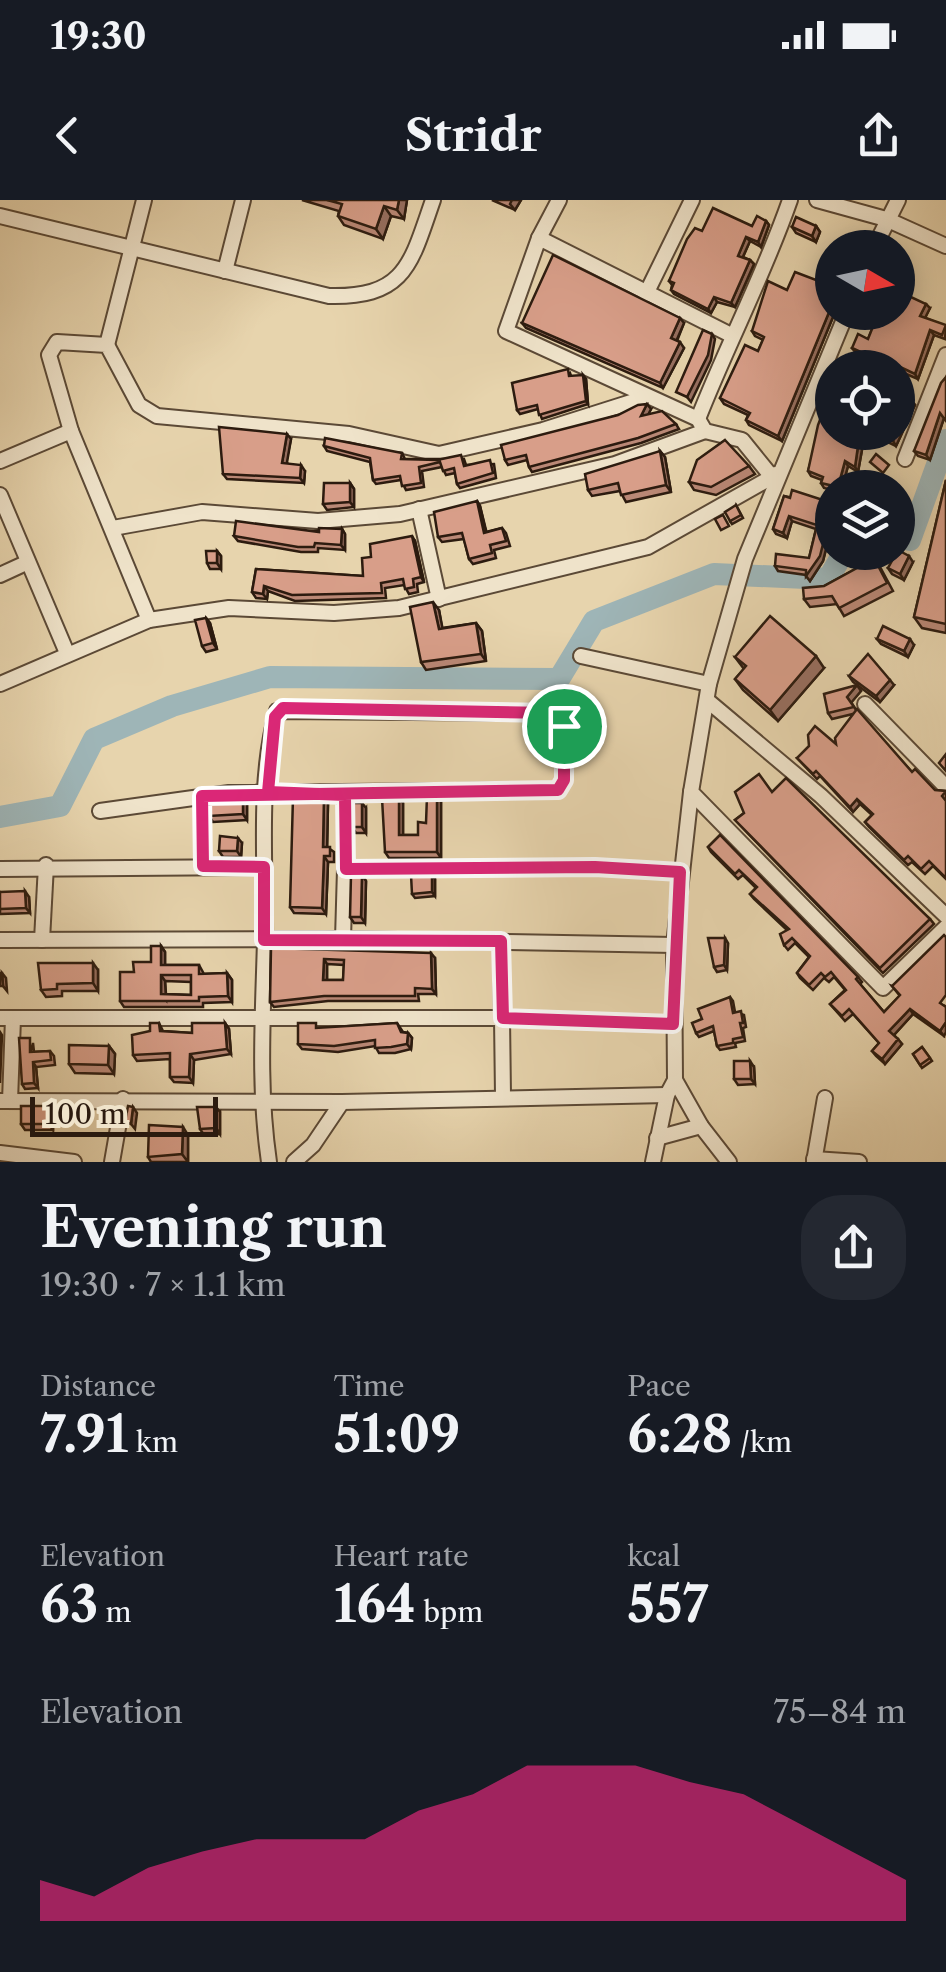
<!DOCTYPE html>
<meta charset="utf-8">
<style>
:root{--surface:#171b24;--page:#242831;--text:#f1f3f6;--muted:#9ea1a6;--accent:#db2777}
body{margin:0;font-family:"Libre Caslon Text",serif;background:var(--page);color:var(--text);height:100vh;display:flex;flex-direction:column;font-size:38px;white-space:nowrap}
*{box-sizing:border-box;margin:0}
p{font-size:32px;color:var(--muted)}
.icon{flex:none;width:55px;height:55px;fill:none;stroke:currentColor;stroke-width:2;stroke-linecap:round;stroke-linejoin:round}
.map{position:relative;height:962px;overflow:hidden}
.side{display:flex;flex-direction:column;background:var(--surface);flex:1}
.side>*{flex:none}
.needle{width:65px;rotate:99deg}
.fabs{position:absolute;left:815px;top:30px;display:grid;gap:20px}
.fabs a{display:grid;place-items:center;width:100px;height:100px;border-radius:50%;background:var(--surface);box-shadow:0 5px 25px #0003;font-size:50px}
.scale{position:absolute;left:30px;bottom:25px;width:188px;box-sizing:border-box;padding-left:10px;border:5px solid #2c1b0f;border-top:0;font-size:28px;line-height:35px;white-space:nowrap;color:#2c1b0f;-webkit-text-stroke:8px #efe3ca;paint-order:stroke}
.pin{position:absolute;display:grid;place-items:center;width:85px;height:85px;color:#fff;margin:-42px;border:5px solid #fff;border-radius:50%;box-shadow:0 2px 10px #0007}
.round{display:grid;place-items:center;flex:none;width:105px;height:105px;border-radius:40px;background:var(--page)}
.headline{display:flex;align-items:center;justify-content:space-between;height:170px;padding:0 40px}
h1{font-size:55px;font-weight:800;line-height:75px}
.metrics{display:grid;grid-template-columns:repeat(3,1fr);gap:15px;height:170px;padding:10px 40px}
.metrics div{display:grid;align-content:center}
.metrics b{font-size:50px;font-weight:800}
.metrics small{font-size:28px;font-weight:400}
.metrics p{font-size:28px}
.chart{height:280px;padding:20px 40px}
.chart p{display:flex;justify-content:space-between}
.chart svg{width:100%;height:180px;margin-top:10px;fill:var(--accent);opacity:.7}
.status{display:flex;justify-content:space-between;align-items:center;height:70px;padding:0 50px;background:var(--surface);direction:ltr}
.status svg{height:28px;fill:currentColor}
header{display:flex;justify-content:space-between;align-items:center;height:130px;padding:0 40px;background:var(--surface);font-size:45px;font-weight:800}
.map>svg:first-child{display:block}
</style>
<div class="status"><b>19:30</b><svg viewBox="0 0 49 12"><path d="M0 12V9h3v3zM5 12V6h3v6zM10 12V3h3v9zM15 12V0h3v12zM26 1h20v11H26zM47 4h2v5h-2z"/></svg></div>
<header><svg class="icon" aria-label="back" viewBox="0 0 24 24"><path d="M15 5l-7 7 7 7"/></svg>Stridr<svg class="icon" aria-label="share" viewBox="0 0 24 24"><path d="M12 15V3M7 8l5-5 5 5M5 13v7h14v-7"/></svg></header>
<div class="map">
<svg width="946" height="962" viewBox="0 0 946 962">
<rect width="100%" height="100%" fill="#e7d4ad"/>
<filter id="stains"><feTurbulence type="fractalNoise" baseFrequency=".002" numOctaves="4"/><feColorMatrix values="0 0 0 0 .2 0 0 0 0 .09 0 0 0 0 .02 0 0 0 .5 -.17"/></filter>
<radialGradient id="worn" r=".72"><stop offset=".6" stop-color="#630" stop-opacity="0"/><stop offset="1" stop-color="#630" stop-opacity=".3"/></radialGradient>
<g fill="none" stroke-linecap="round" stroke-linejoin="round">
<!-- river -->
<g stroke="#9eb5b7" stroke-width="22">
<polyline points="898,331 910,340 946,240"/>
<polyline points="0,617 60,606 94,539 172,506 270,477 559,479 594,421 714,374 828,379 844,352"/>
</g>
<!-- street casing -->
<g stroke="#5b4936" stroke-width="18">
<g id="street">
<polyline points="559,0 539,38 506,131 698,219 705,231 742,240 772,277 776,274"/>
<polyline points="817,0 886,19 946,46"/>
<path d="M0 16 329 96C406 98 411 63 433 0"/>
<polyline points="539,38 731,135"/>
<polyline points="874,48 898,0"/>
<polyline points="225,71 243,0"/>
<polyline points="646,94 692,0"/>
<polyline points="847,112 745,359 709,484 691,592 883,788 946,727"/>
<polyline points="107,145 144,0"/>
<path d="M698 219C727 145 764 75 790 0"/>
<polyline points="905,259 946,155"/>
<polyline points="0,261 71,231"/>
<polyline points="0,295 67,453"/>
<polyline points="419,309 439,399"/>
<polyline points="113,328 202,312 318,321 400,314 615,264 705,231"/>
<polyline points="0,375 26,363"/>
<polyline points="149,420 71,231 49,155 57,142 107,145 139,205 157,216 349,234 439,254 543,230 647,197"/>
<polyline points="581,456 709,484"/>
<polyline points="0,484 149,420 229,408 334,413 399,408 648,347 772,277"/>
<polyline points="708,501 821,596 946,716"/>
<polyline points="865,504 946,587"/>
<polyline points="345,595 345,669 595,667 680,672"/>
<polyline points="202,596 203,667"/>
<path d="M100 611 229 593 558 590 564 580 563 526 551 513 277 511C257 580 266 669 265 740 263 816 258 887 269 962"/>
<polyline points="0,669 264,667"/>
<polyline points="343,739 345,669"/>
<polyline points="0,740 343,739 674,745"/>
<polyline points="42,740 46,665"/>
<polyline points="501,741 503,895"/>
<polyline points="0,818 503,818 673,824"/>
<polyline points="675,880 701,926 729,962"/>
<polyline points="0,901 342,902 667,895"/>
<polyline points="10,901 13,818"/>
<polyline points="657,938 701,926"/>
<polyline points="0,953 74,962"/>
<polyline points="814,959 859,962"/>
<polyline points="112,962 123,899"/>
<polyline points="294,962 313,945 342,902"/>
<polyline points="653,962 667,895 675,880 674,745 691,592"/>
<polyline points="814,962 825,898"/>
</g>
</g>
<!-- street -->
<use href="#street" stroke="#efe3ca" stroke-width="14"/>
</g>
<!-- wall -->
<g fill="#ba8876" stroke="#2c1b0f" stroke-width="2.5" fill-rule="evenodd">
<polygon points="302,0 407,0 404,19 391,16 383,39 344,25 338,16 339,11"/>
<polygon points="492,0 521,0 515,10"/>
<polygon points="766,21 769,25 761,47 750,41 743,57 750,60 754,64 735,107 717,102 711,113 674,94 671,90 672,85 669,81 702,31 752,26"/>
<polygon points="816,26 820,32 816,42 796,33 792,27"/>
<polygon points="930,108 925,118 946,126 945,139 934,135 918,179 856,153 852,148 868,139 875,122 871,117"/>
<polygon points="835,112 782,241 749,225 746,220 748,215 724,204 720,198 758,151 763,140 755,136 752,131"/>
<polygon points="522,123 684,123 677,141 684,148 663,188 526,128"/>
<polygon points="570,173 571,176 586,179 588,204 542,219 538,209 520,214 517,210"/>
<polygon points="832,188 832,232 863,244 858,272 848,266 842,288 832,288 832,290 824,288 821,283 822,280 811,276 808,271"/>
<polygon points="911,200 915,205 896,246 867,232 898,232"/>
<polygon points="651,209 648,214 676,224 679,229 641,243 532,272 529,267 527,260 508,265 505,260"/>
<polygon points="944,218 930,260 918,256 914,251"/>
<polygon points="291,239 286,263 305,271 304,283 227,279 223,274"/>
<polygon points="324,246 402,253 405,259 464,259 466,265 494,264 496,278 460,288 457,284 455,273 446,275 442,267 422,271 424,287 406,290 401,280 376,284 373,280 370,262 327,251"/>
<polygon points="660,251 665,257 671,292 626,302 620,291 592,296 588,290"/>
<polygon points="749,266 755,274 716,295 694,290 689,282"/>
<polygon points="946,280 946,433 922,428 914,417"/>
<polygon points="350,283 354,289 354,307 327,310 323,304"/>
<polygon points="784,296 827,305 824,310 831,312 832,314 832,325 823,361 810,381 806,375 778,371 775,366 809,358 816,329 792,321 787,338 776,334 773,329"/>
<polygon points="477,301 480,306 486,332 502,328 506,333 510,346 494,350 496,358 473,364 469,359 464,339 442,342 438,337"/>
<polygon points="736,305 743,318 732,324 730,321"/>
<polygon points="342,329 345,334 345,350 318,348 318,352 301,352 238,341 234,336"/>
<polygon points="415,341 424,382 417,384 418,392 409,394 404,385 385,388 386,398 295,401 268,391 267,399 256,398 252,392 256,369 363,376 371,357"/>
<polygon points="217,351 221,356 221,369 210,369 207,363"/>
<polygon points="872,352 893,391 844,416 837,404 810,407 804,399 824,386 857,368"/>
<polygon points="913,362 904,380 892,374 888,368"/>
<polygon points="439,410 442,428 476,423 482,431 486,461 426,470 421,462"/>
<polygon points="206,418 210,423 217,449 206,452 202,446"/>
<polygon points="877,439 914,445 908,457 881,444"/>
<polygon points="735,457 824,468 778,521 743,490 735,479 744,469"/>
<polygon points="849,476 894,485 880,502 853,482"/>
<polygon points="857,485 861,491 851,502 856,510 912,572 935,590 946,591 946,679 933,666 925,674 912,662 908,665 869,627 865,622 872,615 860,604 853,612 820,576 817,579 797,558 836,544 853,514 832,519 828,513"/>
<polygon points="772,592 930,719 934,724 883,773 735,620"/>
<polygon points="324,597 328,603 327,647 334,652 334,662 328,662 326,714 294,713 290,707"/>
<polygon points="399,598 403,603 403,635 418,635 441,602 441,658 389,658 385,652"/>
<polygon points="247,603 247,620 213,622 209,616"/>
<polygon points="366,608 366,633 356,633 352,627"/>
<polygon points="720,635 858,777 862,782 860,784 884,812 900,796 892,786 945,806 944,836 913,814 894,835 902,844 885,864 876,856 872,851 879,843 853,814 845,821 830,804 845,790 834,777 829,782 824,778 813,790 800,778 797,773 809,757 795,743 788,750 784,745 787,730 754,699 750,694 756,688 743,675 738,679 711,652 708,647"/>
<polygon points="242,643 241,657 223,657 219,651"/>
<polygon points="362,675 366,681 365,723 354,723 350,717"/>
<polygon points="432,675 435,679 435,696 415,698 412,694"/>
<polygon points="0,692 29,697 30,713 0,714"/>
<polygon points="728,743 727,770 717,772 714,767"/>
<path d="M161 746 165 752V765H199L204 774 227 773 232 780V802L203 803V807H124L120 801 134 772 151 762ZM165 781 191 782V795L166 794Z"/>
<path d="M271 748 435 758 436 794H418L419 801H328L274 807 270 802ZM327 764 344 765 343 780H327Z"/>
<polygon points="98,770 98,791 62,791 62,796 46,797 41,790"/>
<polygon points="730,797 733,801 735,812 744,815 746,827 743,828 745,841 735,843 736,847 720,850 717,846 714,831 699,837 696,833 702,819"/>
<polygon points="159,823 163,831 192,833 225,823 229,829 231,854 194,860 193,883 174,882 170,877 170,859 137,861 133,855 150,831"/>
<polygon points="397,823 403,832 408,833 412,838 411,849 395,853 379,853 375,846 338,852 302,849 298,844 319,828"/>
<polygon points="33,843 34,852 50,851 54,856 55,865 36,867 38,888 25,889 22,884"/>
<polygon points="109,846 115,854 114,874 75,873 69,864"/>
<polygon points="922,847 932,861 922,868 913,854"/>
<polygon points="754,867 755,884 738,885 734,879"/>
<polygon points="49,906 53,912 53,930 25,930 21,924"/>
<polygon points="220,912 220,934 204,935 200,929"/>
<polygon points="188,935 188,962 151,962 148,957"/>
</g>
<!-- shaded-wall -->
<g fill="#976f60" stroke="#2c1b0f" stroke-width="2.5">
<polygon points="399,0 407,0 404,19 397,10"/>
<polygon points="512,0 521,0 515,10 510,4"/>
<polygon points="384,6 391,16 383,39 376,29"/>
<polygon points="766,21 769,25 761,47 758,42"/>
<polygon points="816,26 820,32 816,42 812,36"/>
<polygon points="746,37 750,41 741,61 738,56"/>
<polygon points="750,60 754,64 735,107 731,103"/>
<polygon points="714,97 717,102 711,113 708,109"/>
<polygon points="926,104 930,108 924,120 920,116"/>
<polygon points="832,105 832,112 835,112 782,241 778,236"/>
<polygon points="680,118 684,123 675,144 671,138"/>
<polygon points="930,130 934,135 918,179 915,174"/>
<polygon points="712,134 715,139 711,160 691,202 687,197"/>
<polygon points="680,142 684,148 663,188 660,183"/>
<polygon points="583,175 586,179 588,204 586,201"/>
<polygon points="911,200 915,205 896,246 893,241"/>
<polygon points="647,204 651,209 645,221 641,216"/>
<polygon points="940,213 944,218 930,260 926,255"/>
<polygon points="287,234 291,239 286,268 282,263"/>
<polygon points="859,239 863,244 858,272 855,267"/>
<polygon points="660,251 665,257 671,292 666,285"/>
<polygon points="845,261 848,266 842,288 838,288"/>
<polygon points="301,265 305,271 304,283 300,278"/>
<polygon points="350,283 354,289 354,307 350,302"/>
<polygon points="477,301 480,306 488,338 484,333"/>
<polygon points="831,312 832,325 823,361 810,381 806,376"/>
<polygon points="789,316 792,321 787,338 783,333"/>
<polygon points="342,329 345,334 345,350 341,345"/>
<polygon points="412,336 415,341 424,382 421,377"/>
<polygon points="217,351 221,356 221,369 217,363"/>
<polygon points="909,356 913,362 904,380 900,374"/>
<polygon points="264,386 268,391 267,399 263,394"/>
<polygon points="433,402 439,410 444,436 439,429"/>
<polygon points="206,418 210,423 217,449 213,443"/>
<polygon points="476,423 482,431 486,461 481,454"/>
<polygon points="910,439 914,445 908,457 904,451"/>
<polygon points="816,456 824,468 778,521 770,510"/>
<polygon points="890,480 894,485 880,502 876,496"/>
<polygon points="857,485 861,491 851,503 847,497"/>
<polygon points="437,596 441,602 441,658 437,652"/>
<polygon points="324,597 328,603 327,652 323,647"/>
<polygon points="243,598 247,603 247,620 243,614"/>
<polygon points="399,598 403,603 403,640 399,635"/>
<polygon points="857,599 860,604 853,612 850,607"/>
<polygon points="362,603 366,608 366,633 362,627"/>
<polygon points="238,638 242,643 241,657 237,651"/>
<polygon points="324,656 328,662 326,714 322,708"/>
<polygon points="362,675 366,681 365,723 361,717"/>
<polygon points="432,675 435,679 435,696 432,692"/>
<polygon points="25,691 29,697 30,713 26,708"/>
<polygon points="725,738 728,743 727,770 724,765"/>
<polygon points="161,746 165,752 165,771 161,765"/>
<polygon points="431,753 435,758 436,794 432,789"/>
<polygon points="324,759 327,764 327,786 323,780"/>
<polygon points="93,763 98,770 98,791 93,783"/>
<polygon points="2,773 6,778 7,791 3,786"/>
<polygon points="227,773 232,780 232,802 228,796"/>
<polygon points="161,775 165,781 166,800 161,794"/>
<polygon points="910,809 913,814 893,836 889,831"/>
<polygon points="946,822 946,832 944,836 940,831"/>
<polygon points="225,823 229,829 231,854 227,849"/>
<polygon points="0,832 2,835 0,883"/>
<polygon points="408,833 412,838 411,849 407,844"/>
<polygon points="898,839 902,844 885,864 882,859"/>
<polygon points="109,846 115,854 114,874 108,865"/>
<polygon points="190,854 194,860 193,883 189,877"/>
<polygon points="750,861 754,867 755,884 751,879"/>
<polygon points="33,862 36,867 38,888 34,883"/>
<polygon points="49,906 53,912 53,930 49,924"/>
<polygon points="133,907 137,913 135,929 131,924"/>
<polygon points="216,907 220,912 220,934 216,928"/>
<polygon points="183,927 188,935 188,962 182,954"/>
</g>
<!-- building -->
<g fill="#d89e89" stroke="#2c1b0f" stroke-width="2.5" fill-rule="evenodd">
<polygon points="327,0 399,0 397,10 384,6 376,29 338,16 342,4"/>
<polygon points="713,8 752,26 757,16 766,21 758,42 746,37 738,56 750,60 731,103 714,97 708,109 671,90 674,83 669,81 687,39 695,28 702,31"/>
<polygon points="796,17 816,26 812,36 792,27"/>
<polygon points="553,55 680,118 671,138 680,142 660,183 522,123"/>
<polygon points="795,72 832,86 832,105 778,236 746,220 750,213 720,198 745,145 758,151 764,137 752,131 768,81 787,90"/>
<polygon points="898,91 926,104 920,116 946,125 942,135 930,130 915,174 898,166 897,168 860,168 865,154 852,148 858,134 868,139 876,119 871,117 873,112 898,112"/>
<polygon points="703,130 712,134 708,155 687,197 676,192"/>
<polygon points="568,169 569,176 583,175 586,201 539,215 537,205 517,210 512,183"/>
<polygon points="946,177 946,221 940,213 926,255 914,251 941,183"/>
<polygon points="832,188 832,213 826,210 832,216 832,232 852,232 859,239 855,267 845,261 838,287 821,283 823,277 808,271 818,225"/>
<polygon points="898,194 911,200 898,230"/>
<polygon points="647,204 641,216 662,211 676,224 638,238 529,267 526,255 505,260 501,245 618,215 638,205"/>
<polygon points="219,227 287,234 282,263 301,265 300,278 223,274"/>
<polygon points="874,232 896,232 893,241"/>
<polygon points="325,238 402,253 401,259 437,260 461,255 464,266 490,260 493,273 457,284 454,268 443,271 440,262 419,267 421,283 402,286 400,276 373,280 370,258 324,246"/>
<polygon points="725,240 749,266 711,287 689,282 697,260"/>
<polygon points="660,251 666,285 621,295 618,283 588,290 585,274"/>
<polygon points="876,254 889,265 883,273 870,262"/>
<polygon points="946,280 946,424 914,417"/>
<polygon points="324,283 350,283 350,302 323,304"/>
<polygon points="792,290 823,300 819,309 831,312 820,356 806,376 806,370 775,366 776,354 809,358 817,325 789,316 783,333 773,329 784,296 790,298"/>
<polygon points="477,301 484,333 502,328 506,341 490,345 492,353 469,359 462,333 438,337 434,312"/>
<polygon points="736,305 741,315 730,321 725,312"/>
<polygon points="723,315 729,326 721,330 715,319"/>
<polygon points="236,321 319,332 319,328 342,329 341,345 315,343 314,347 298,347 234,336"/>
<polygon points="412,336 421,377 413,379 414,387 405,389 403,379 381,383 382,393 292,395 264,386 263,394 252,392 256,369 363,376 362,358 371,357 370,344"/>
<polygon points="898,350 909,356 900,374 888,368"/>
<polygon points="206,351 217,351 217,363 207,363"/>
<polygon points="865,352 871,352 887,383 839,408 832,396 804,399 803,388 824,386 857,368 853,359"/>
<polygon points="433,402 439,429 476,423 481,454 421,462 410,407"/>
<polygon points="770,416 816,456 770,510 735,479 746,466 735,457"/>
<polygon points="206,418 213,443 202,446 195,420"/>
<polygon points="883,426 910,439 904,451 877,439"/>
<polygon points="868,454 890,480 876,496 849,476"/>
<polygon points="857,485 847,497 854,507 828,513 824,494"/>
<polygon points="857,509 912,572 915,569 935,590 946,591 942,596 946,601 946,678 929,661 921,669 908,656 904,660 865,622 873,614 857,599 850,607 816,571 813,574 797,558 809,546 808,535 815,526 836,544 835,538"/>
<polygon points="946,554 946,571 939,563"/>
<polygon points="759,574 772,592 786,578 930,719 880,768 735,620 744,613 735,592"/>
<polygon points="427,596 437,596 437,652 385,652 382,598 399,598 399,635 418,635 418,622 426,623"/>
<polygon points="293,597 324,597 323,647 330,647 330,656 324,656 322,708 290,707"/>
<polygon points="243,598 243,614 209,616 209,600"/>
<rect x="352" y="603" width="10" height="24"/>
<polygon points="720,635 858,777 856,779 884,812 900,795 892,786 944,735 946,737 946,795 940,803 946,807 946,822 940,831 910,809 889,831 898,839 882,859 872,851 879,843 849,809 842,816 830,804 846,790 831,772 825,777 821,773 809,785 797,773 810,756 792,738 784,745 780,734 789,729 750,694 757,687 739,670 735,674 708,647"/>
<polygon points="220,636 238,638 237,651 219,651"/>
<polygon points="351,675 362,675 361,717 350,717"/>
<polygon points="411,675 432,675 432,692 412,694"/>
<polygon points="25,691 26,708 0,709 0,692"/>
<polygon points="708,738 725,738 724,765 714,767"/>
<path d="M151 746H161V765H199V774L227 773 228 796 199 797V801H120V772H134L133 762H151ZM161 775H191V795L161 794Z"/>
<path d="M271 748 431 753 432 789 415 788V796H324L270 802ZM324 759 344 760 343 780H323Z"/>
<polygon points="38,763 93,763 93,783 57,784 57,789 41,790"/>
<polygon points="0,773 2,773 3,786 0,786"/>
<polygon points="730,797 733,813 741,811 743,823 740,823 743,837 733,839 733,843 717,846 713,826 696,833 692,823 702,819 698,809"/>
<polygon points="150,823 159,823 160,831 192,833 192,823 225,823 227,849 190,854 189,877 170,877 170,853 133,855 132,835 150,831"/>
<polygon points="298,823 316,823 316,828 397,823 401,832 408,833 407,844 391,847 375,848 375,840 334,846 298,844"/>
<polygon points="19,838 30,838 30,852 50,851 51,860 33,862 34,883 22,884"/>
<polygon points="69,845 109,846 108,865 69,864"/>
<polygon points="922,847 930,858 920,865 913,854"/>
<polygon points="734,861 750,861 751,879 734,879"/>
<rect x="21" y="906" width="28" height="18"/>
<polygon points="128,906 133,907 131,924 125,922"/>
<polygon points="197,907 216,907 216,928 200,929"/>
<polygon points="149,925 183,927 182,954 148,957"/>
</g>
<g fill="none" stroke-linecap="round" stroke-linejoin="round">
<!-- route casing -->
<g stroke="#fff" stroke-width="20">
<polyline id="route" points="564,526 564,580 558,590 202,596 203,666 264,667 264,740 501,741 503,818 673,824 680,672 595,667 346,669 345,595 268,592 275,517 283,508 550,513 564,526"/>
</g>
<!-- route -->
<use href="#route" stroke="#db2777" stroke-width="12"/>
</g>
<rect width="100%" height="100%" filter="url(#stains)"/>
<rect width="100%" height="100%" fill="url(#worn)"/>
</svg>
<div class="fabs">
<a><svg class="needle" viewBox="-14 -14 28 28"><path d="M0-13l5 13h-10z" fill="#e53935"/><path d="M0 13l5-13h-10z" fill="#9ea1a6"/></svg></a>
<a><svg class="icon" aria-label="locate" viewBox="0 0 24 24"><circle cx="12" cy="12" r="6"/><path d="M12 2v4M12 18v4M2 12h4M18 12h4"/></svg></a>
<a><svg class="icon" aria-label="layers" viewBox="0 0 24 24"><path d="M12 4l9 5-9 5-9-5zM3 14l9 5 9-5"/></svg></a>
</div>
<div class="scale">100 m</div>
<div class="pin" style="left:564px;top:526px;background:#1e9e55"><svg class="icon" aria-label="arrive" viewBox="0 0 24 24"><path d="M6 21V4h12l-3 4 3 4H6"/></svg></div>
</div>
<section class="side">
<div class="headline"><div><h1>Evening run</h1><p>19:30 · 7 × 1.1 km</p></div><a class="round"><svg class="icon" aria-label="share" viewBox="0 0 24 24"><path d="M12 15V3M7 8l5-5 5 5M5 13v7h14v-7"/></svg></a></div>
<div class="metrics">
<div><p>Distance</p><b>7.91<small> km</small></b></div>
<div><p>Time</p><b>51:09</b></div>
<div><p>Pace</p><b>6:28<small> /km</small></b></div>
</div>
<div class="metrics">
<div><p>Elevation</p><b>63<small> m</small></b></div>
<div><p>Heart rate</p><b>164<small> bpm</small></b></div>
<div><p>kcal</p><b>557</b></div>
</div>
<div class="chart"><p><span>Elevation</span>75–84 m</p>
<svg viewBox="0 0 160 44" preserveAspectRatio="none"><path d="M0 44V34L10 38L20 31L30 27L40 24L50 24L60 24L70 17L80 13L90 6L100 6L110 6L120 10L130 13L140 20L150 27L160 34V44z"/></svg>
</div>
</section>
